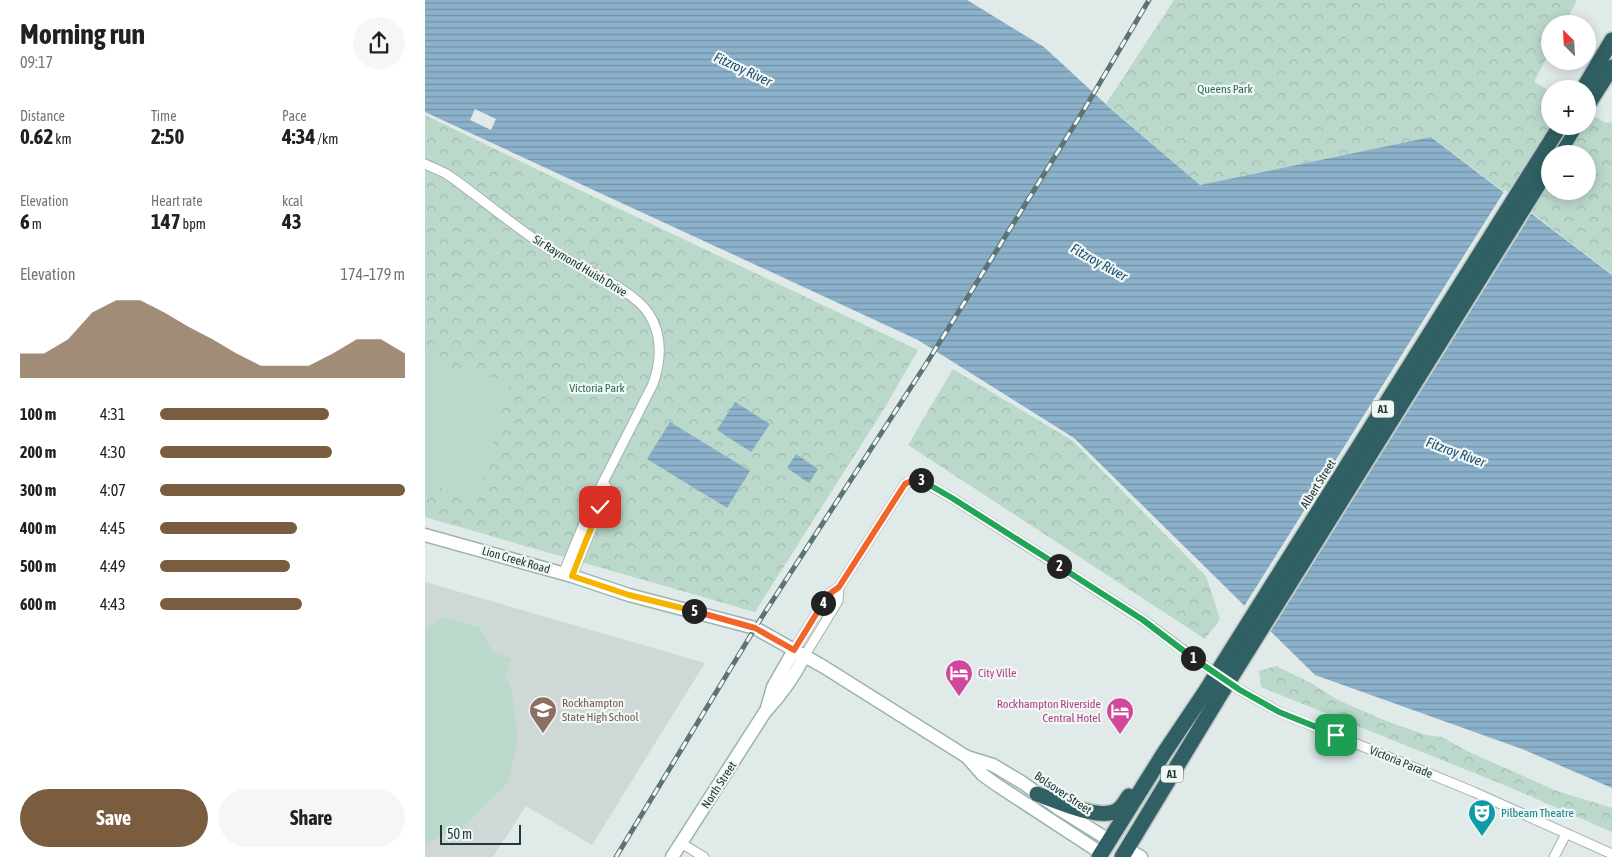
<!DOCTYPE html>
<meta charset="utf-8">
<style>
:root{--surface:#fff;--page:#f6f6f6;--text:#202124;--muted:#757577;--accent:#7a5c3f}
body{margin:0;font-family:"Asap Condensed",sans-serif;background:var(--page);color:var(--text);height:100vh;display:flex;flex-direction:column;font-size:19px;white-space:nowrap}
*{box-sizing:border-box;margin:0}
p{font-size:16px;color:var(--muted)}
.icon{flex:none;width:28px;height:28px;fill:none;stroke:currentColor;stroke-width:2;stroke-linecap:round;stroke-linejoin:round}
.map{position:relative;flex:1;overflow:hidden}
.panel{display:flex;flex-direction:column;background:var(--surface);width:425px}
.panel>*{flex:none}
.needle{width:32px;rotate:336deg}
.fabs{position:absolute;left:1116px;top:15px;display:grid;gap:10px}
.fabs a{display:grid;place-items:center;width:55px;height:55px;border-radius:50%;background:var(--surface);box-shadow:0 2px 12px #0003;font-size:25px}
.scale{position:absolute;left:15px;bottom:12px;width:81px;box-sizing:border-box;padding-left:5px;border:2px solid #223938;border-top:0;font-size:14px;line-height:18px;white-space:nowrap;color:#223938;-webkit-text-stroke:4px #f0f7f5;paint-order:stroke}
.pin{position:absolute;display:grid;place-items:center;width:42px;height:42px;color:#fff;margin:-21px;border-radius:10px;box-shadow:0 2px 8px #0006}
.km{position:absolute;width:25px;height:25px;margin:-12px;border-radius:50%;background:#222;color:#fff;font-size:14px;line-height:25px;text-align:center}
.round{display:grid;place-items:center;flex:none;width:52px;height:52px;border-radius:26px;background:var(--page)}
.summary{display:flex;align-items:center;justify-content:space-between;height:85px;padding:0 20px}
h1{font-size:28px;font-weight:700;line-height:38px}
.figures{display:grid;grid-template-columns:repeat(3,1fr);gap:8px;height:85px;padding:5px 20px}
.figures div{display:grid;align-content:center}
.figures b{font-size:21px;font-weight:700}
.figures small{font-size:14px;font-weight:400}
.figures p{font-size:14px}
.chart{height:140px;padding:10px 20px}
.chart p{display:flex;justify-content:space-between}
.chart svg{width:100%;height:90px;margin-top:5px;fill:var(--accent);opacity:.7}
.cta{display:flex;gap:10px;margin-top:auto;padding:10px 20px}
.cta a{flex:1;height:58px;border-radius:30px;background:var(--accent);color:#fff;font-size:20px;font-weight:700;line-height:58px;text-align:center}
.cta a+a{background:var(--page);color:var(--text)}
ul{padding:0 20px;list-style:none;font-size:16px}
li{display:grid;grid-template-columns:80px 60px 1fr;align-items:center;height:38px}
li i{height:12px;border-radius:6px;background:var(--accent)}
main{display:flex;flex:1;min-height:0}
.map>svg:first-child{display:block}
</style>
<main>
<section class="panel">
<div class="summary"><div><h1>Morning run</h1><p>09:17</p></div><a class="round"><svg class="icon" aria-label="share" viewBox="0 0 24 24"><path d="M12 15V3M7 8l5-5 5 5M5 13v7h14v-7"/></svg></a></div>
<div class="figures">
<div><p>Distance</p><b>0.62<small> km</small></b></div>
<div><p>Time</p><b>2:50</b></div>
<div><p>Pace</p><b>4:34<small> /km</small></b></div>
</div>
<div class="figures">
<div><p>Elevation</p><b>6<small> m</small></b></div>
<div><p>Heart rate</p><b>147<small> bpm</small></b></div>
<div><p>kcal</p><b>43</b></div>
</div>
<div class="chart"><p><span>Elevation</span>174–179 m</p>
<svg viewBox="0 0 160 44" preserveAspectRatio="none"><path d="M0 44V32L10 32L20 25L30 12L40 6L50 6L60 12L70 19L80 25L90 32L100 38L110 38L120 38L130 32L140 25L150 25L160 32V44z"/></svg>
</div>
<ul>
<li><b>100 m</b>4:31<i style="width:69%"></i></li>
<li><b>200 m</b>4:30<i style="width:70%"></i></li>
<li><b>300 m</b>4:07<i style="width:100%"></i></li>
<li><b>400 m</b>4:45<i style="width:56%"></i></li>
<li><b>500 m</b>4:49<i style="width:53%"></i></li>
<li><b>600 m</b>4:43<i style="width:58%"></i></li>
</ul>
<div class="cta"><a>Save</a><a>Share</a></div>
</section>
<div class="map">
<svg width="1187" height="857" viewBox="0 0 1187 857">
<defs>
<pattern id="park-crowns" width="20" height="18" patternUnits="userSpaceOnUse" patternTransform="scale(1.25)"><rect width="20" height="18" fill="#bad9cb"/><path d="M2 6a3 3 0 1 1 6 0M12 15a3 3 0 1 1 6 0" fill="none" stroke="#a0bbaf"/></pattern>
<pattern id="water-rules" width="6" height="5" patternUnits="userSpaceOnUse" patternTransform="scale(1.25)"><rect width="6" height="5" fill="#8cb1cb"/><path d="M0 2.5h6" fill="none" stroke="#7291a6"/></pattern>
</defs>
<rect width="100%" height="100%" fill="#e0eae8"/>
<!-- built -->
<polygon fill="#ced9d7" points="0,582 280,663 167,845 101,806 68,857 0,857"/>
<!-- park -->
<g fill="url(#park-crowns)" fill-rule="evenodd">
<path d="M749 0H1152L1140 24H1125V51L1109 82 1125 91V126H1162L1163 113 1181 123 1187 122V274L1007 137 775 185 681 104ZM1125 154H1162V191H1125Z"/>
<polygon points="0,115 146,186 493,350 459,409 330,612 0,517"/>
<polygon points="528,369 648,441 781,576 795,619 780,639 483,445"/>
<polygon points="851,666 884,682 913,700 961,721 1001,735 1017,737 1044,752 1132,791 1187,808 1187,832 1084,787 836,687 834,671"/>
</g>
<!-- pitch -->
<g fill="#bad9cb">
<polygon points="0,361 85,382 54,498 0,484"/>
<polygon points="20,617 55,628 68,653 86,658 80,676 86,687 93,740 83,783 39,825 35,838 21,834 0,845 0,629"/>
</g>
<!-- water -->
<g fill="url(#water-rules)">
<polygon points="0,0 542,0 619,47 686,109 775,185 1006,137 1187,275 1187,788 1097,749 890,675 649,438 493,340 0,112"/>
<polygon points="310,402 345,424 326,452 292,430"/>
<polygon points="245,422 325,471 302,508 222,459"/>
<polygon points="371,454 393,469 384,483 362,468"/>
</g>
<!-- pier -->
<g fill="#e0eae8">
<polygon points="50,109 71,119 66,130 45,120"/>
<polygon points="1080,190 1108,211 844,634 818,608"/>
</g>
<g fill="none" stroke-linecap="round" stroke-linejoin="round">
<!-- street casing -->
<g stroke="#a3b1b0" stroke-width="11">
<g id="street">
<path d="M0 164 20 173 29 179C59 201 88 225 119 246 147 265 207 287 224 314 238 336 236 361 228 384L167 504 138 574"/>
<polyline points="147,576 175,507 181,486"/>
<polyline points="369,650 403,595 414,587 480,484 488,481 495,480 527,498 718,620 780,666 815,690 854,712 1049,792 1187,854"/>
<polyline points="380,655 413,601 414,587"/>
<polyline points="256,843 279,857"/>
<polyline points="1129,857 1141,834"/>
</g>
</g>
<!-- secondary casing -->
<g stroke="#9db2af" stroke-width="15">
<g id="secondary">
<polyline points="0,535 147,576 204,595 330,628 399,667 542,757 558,775 572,785 676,853"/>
<polyline points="342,708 348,687 369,650"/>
<polyline points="542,757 568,765 598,783 634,809 684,840"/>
<polyline points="702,849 716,857"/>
<path d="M247 857 340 712C356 695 369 677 380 655"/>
</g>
</g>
<!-- highway casing -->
<g stroke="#bdc4c3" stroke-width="18">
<g id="highway">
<polyline points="1158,89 1187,40"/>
<polyline points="1162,106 1187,67"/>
<polyline points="1133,154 1150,126"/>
<path d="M612 794C630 800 678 823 694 809 698 806 701 800 704 796"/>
<polyline points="674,857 739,753 780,692"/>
<polyline points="697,857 792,700"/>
</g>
</g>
<!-- street -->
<use href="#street" stroke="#fff" stroke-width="9"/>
<!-- secondary -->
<use href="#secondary" stroke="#fff" stroke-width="12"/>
<!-- highway -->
<use href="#highway" stroke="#306063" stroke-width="15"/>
<!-- rail casing -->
<g stroke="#5c7474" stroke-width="5">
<polyline id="rail" points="191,857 335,620 503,361 660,108 724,0"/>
</g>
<!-- rail -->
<use href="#rail" stroke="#f0f7f5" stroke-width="3" stroke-dasharray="9" stroke-linecap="butt"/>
<!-- highway-bridge casing -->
<g stroke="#bdc4c3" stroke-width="18" stroke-linecap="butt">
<g id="highway-bridge">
<polyline points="780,692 1135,126"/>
<polyline points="792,700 1125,166"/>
</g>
</g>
<!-- highway-bridge -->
<use href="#highway-bridge" stroke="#306063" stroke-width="15"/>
</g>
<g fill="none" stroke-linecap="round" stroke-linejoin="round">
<!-- split-1 casing -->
<g stroke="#fff" stroke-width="10">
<polyline id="split-1" points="768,658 815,690 854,712 911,735"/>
</g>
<!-- split-2 casing -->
<g stroke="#fff" stroke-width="10">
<polyline id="split-2" points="634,566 718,620 768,658"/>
</g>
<!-- split-3 casing -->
<g stroke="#fff" stroke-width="10">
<polyline id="split-3" points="496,480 527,498 634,566"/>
</g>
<!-- split-4 casing -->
<g stroke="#fff" stroke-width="10">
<polyline id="split-4" points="398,603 403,595 414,587 480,484 488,480 496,480"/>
</g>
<!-- split-5 casing -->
<g stroke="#fff" stroke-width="10">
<polyline id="split-5" points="269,611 330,628 369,650 398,603"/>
</g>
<!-- split-6 casing -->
<g stroke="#fff" stroke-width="10">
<polyline id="split-6" points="160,543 147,576 204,595 269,611"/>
</g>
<!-- split-7 casing -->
<g stroke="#fff" stroke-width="10">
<polyline id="split-7" points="160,543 175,507"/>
</g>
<!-- split-1 -->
<use href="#split-1" stroke="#22a559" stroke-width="6"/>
<!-- split-2 -->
<use href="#split-2" stroke="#22a559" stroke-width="6"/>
<!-- split-3 -->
<use href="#split-3" stroke="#22a559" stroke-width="6"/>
<!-- split-4 -->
<use href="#split-4" stroke="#f0652b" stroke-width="6"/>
<!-- split-5 -->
<use href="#split-5" stroke="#f0652b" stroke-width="6"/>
<!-- split-6 -->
<use href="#split-6" stroke="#f5b400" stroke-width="6"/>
<!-- split-7 -->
<use href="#split-7" stroke="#f5b400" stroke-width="6"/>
</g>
<!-- icons -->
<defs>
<g id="hotel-pin" transform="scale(1.4375)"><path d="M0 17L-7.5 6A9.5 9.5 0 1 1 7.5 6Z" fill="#d1479c" stroke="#f0f7f5"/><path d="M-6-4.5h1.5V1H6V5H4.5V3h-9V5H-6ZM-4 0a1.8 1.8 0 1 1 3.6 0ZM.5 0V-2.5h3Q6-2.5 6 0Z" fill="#fff"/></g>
<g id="school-pin" transform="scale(1.4375)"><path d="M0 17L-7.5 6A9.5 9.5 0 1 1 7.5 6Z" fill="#8d6e63" stroke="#f0f7f5"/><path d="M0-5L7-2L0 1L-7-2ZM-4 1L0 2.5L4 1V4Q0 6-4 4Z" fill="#fff"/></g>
<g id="theatre-pin" transform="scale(1.4375)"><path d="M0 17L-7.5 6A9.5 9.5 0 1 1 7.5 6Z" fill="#0f9aa8" stroke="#f0f7f5"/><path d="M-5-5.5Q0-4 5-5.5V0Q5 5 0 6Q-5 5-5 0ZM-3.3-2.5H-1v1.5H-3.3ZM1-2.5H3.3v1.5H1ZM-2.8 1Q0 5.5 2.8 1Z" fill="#fff"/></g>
</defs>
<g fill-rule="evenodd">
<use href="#hotel-pin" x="534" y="673"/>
<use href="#school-pin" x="118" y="710"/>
<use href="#hotel-pin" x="695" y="711"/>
<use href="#theatre-pin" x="1057" y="813"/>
</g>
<g text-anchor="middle" stroke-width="4.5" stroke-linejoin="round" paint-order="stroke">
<!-- shield labels -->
<g fill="#f0f7f5" stroke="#607271" stroke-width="1">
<rect x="947" y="400.5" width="22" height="17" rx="4"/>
<rect x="736" y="765.5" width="22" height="17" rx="4"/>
</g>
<g font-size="11" font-weight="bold" fill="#223938">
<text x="958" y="413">A1</text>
<text x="747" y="778">A1</text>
</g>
<!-- park labels -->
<g font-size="12" fill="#2f6c57" stroke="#f0f7f5">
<text x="800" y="93">Queens Park</text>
<text x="172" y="392">Victoria Park</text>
</g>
<!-- street labels -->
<g font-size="12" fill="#223938" stroke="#f0f7f5">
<text transform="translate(155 266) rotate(31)" y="4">Sir Raymond Huish Drive</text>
<text transform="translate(893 484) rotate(-58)" y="4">Albert Street</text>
<text transform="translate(91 560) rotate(16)" y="4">Lion Creek Road</text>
<text transform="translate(976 762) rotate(22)" y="4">Victoria Parade</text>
<text transform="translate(294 785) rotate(-57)" y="4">North Street</text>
<text transform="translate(638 793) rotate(34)" y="4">Bolsover Street</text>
</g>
<!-- hotel labels -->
<g font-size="12" fill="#b23c85" stroke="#f0f7f5" text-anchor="start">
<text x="553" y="677">City Ville</text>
<text x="676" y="708" text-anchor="end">Rockhampton Riverside<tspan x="676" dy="14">Central Hotel</tspan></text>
</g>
<!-- education labels -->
<g font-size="12" fill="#785e54" stroke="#f0f7f5" text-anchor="start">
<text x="137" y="707">Rockhampton<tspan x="137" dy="14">State High School</tspan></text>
</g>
<!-- culture labels -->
<g font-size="12" fill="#0d838f" stroke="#f0f7f5" text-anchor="start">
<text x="1076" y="817">Pilbeam Theatre</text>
</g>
<!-- water labels -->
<g font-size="14" font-style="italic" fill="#214e70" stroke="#f0f7f5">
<text transform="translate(318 69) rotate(25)" y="5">Fitzroy River</text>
<text transform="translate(674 262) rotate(29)" y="5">Fitzroy River</text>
<text transform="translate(1031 452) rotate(20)" y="5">Fitzroy River</text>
</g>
</g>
</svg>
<div class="fabs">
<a><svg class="needle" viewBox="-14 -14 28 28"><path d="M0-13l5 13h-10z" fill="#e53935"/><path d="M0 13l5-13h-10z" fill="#757577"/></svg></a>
<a>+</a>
<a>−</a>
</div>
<div class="scale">50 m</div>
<div class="pin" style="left:911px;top:735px;background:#1e9e55"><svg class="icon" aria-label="arrive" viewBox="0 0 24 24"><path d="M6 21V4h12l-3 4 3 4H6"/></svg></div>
<div class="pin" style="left:175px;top:507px;background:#d93025"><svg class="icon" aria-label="check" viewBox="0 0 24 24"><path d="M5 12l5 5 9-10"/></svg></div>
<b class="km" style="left:768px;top:658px">1</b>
<b class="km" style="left:634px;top:566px">2</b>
<b class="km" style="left:496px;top:480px">3</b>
<b class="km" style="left:398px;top:603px">4</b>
<b class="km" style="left:269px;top:611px">5</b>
</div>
</main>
